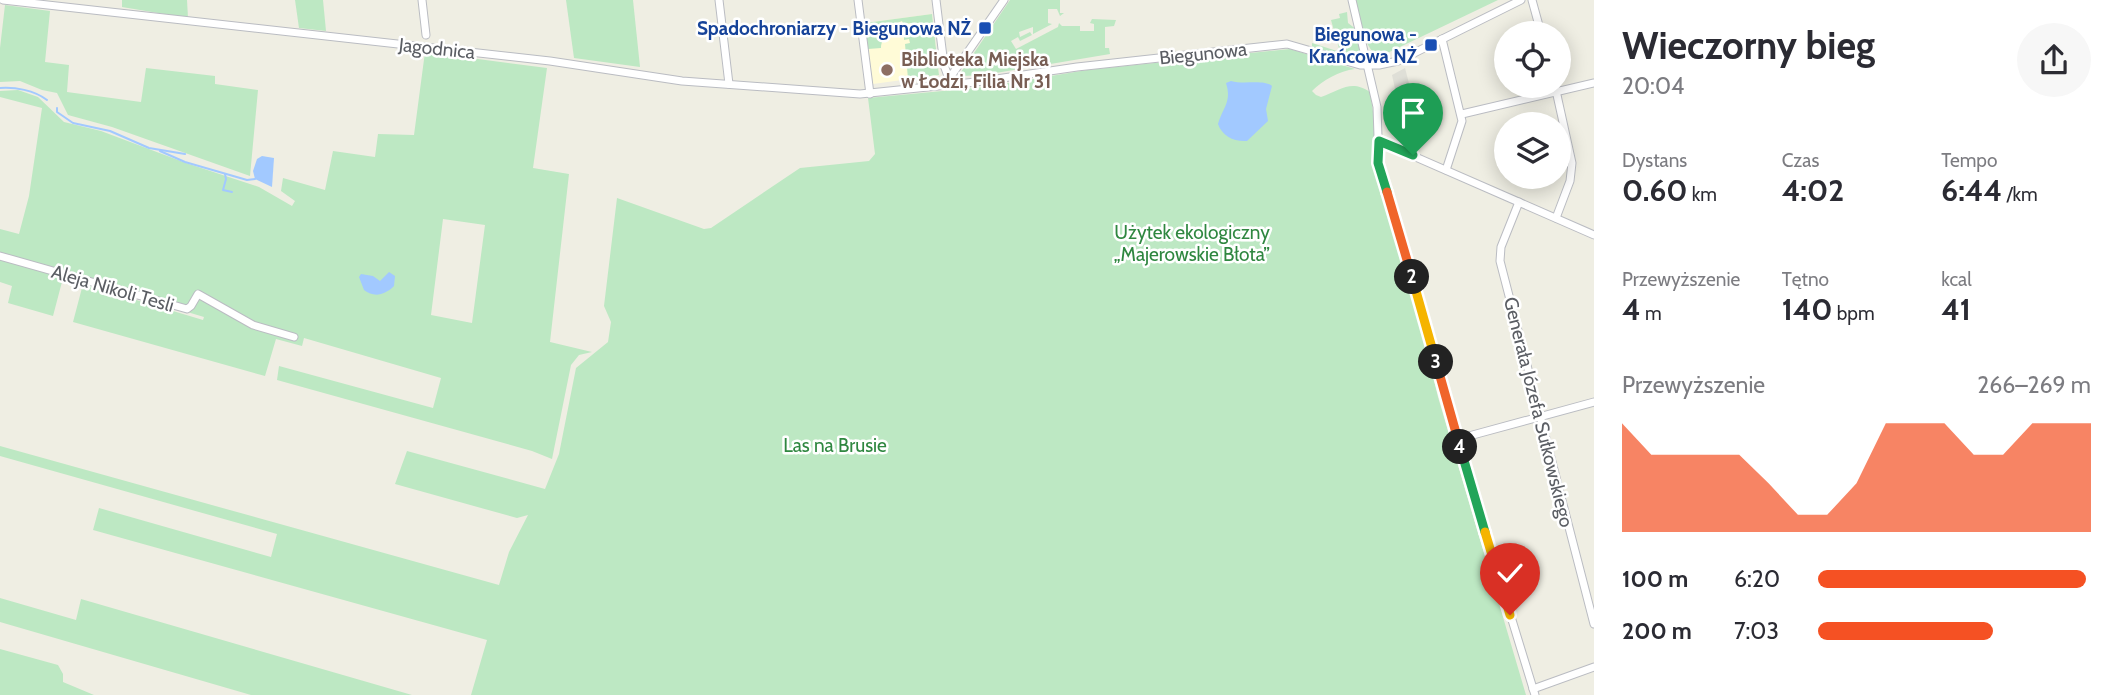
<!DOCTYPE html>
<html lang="pl">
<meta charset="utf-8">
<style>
:root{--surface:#fff;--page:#f7f7f7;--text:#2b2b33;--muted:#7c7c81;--accent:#f55123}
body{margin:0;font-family:Cabin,sans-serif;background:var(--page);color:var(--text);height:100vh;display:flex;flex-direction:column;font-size:26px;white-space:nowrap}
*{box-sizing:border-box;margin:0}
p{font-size:23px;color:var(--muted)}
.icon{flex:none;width:38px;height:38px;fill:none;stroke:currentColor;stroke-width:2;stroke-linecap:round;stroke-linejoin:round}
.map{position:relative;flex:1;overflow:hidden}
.panel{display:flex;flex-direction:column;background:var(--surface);width:525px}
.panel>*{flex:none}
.controls{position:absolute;left:1494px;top:21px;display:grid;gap:14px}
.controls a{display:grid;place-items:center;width:77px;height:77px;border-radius:50%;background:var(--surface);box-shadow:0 4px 18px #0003;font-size:35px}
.pin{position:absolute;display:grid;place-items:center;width:60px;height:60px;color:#fff;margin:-72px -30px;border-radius:50% 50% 50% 0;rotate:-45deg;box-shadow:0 0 7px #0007}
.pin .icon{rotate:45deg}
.km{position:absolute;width:35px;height:35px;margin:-18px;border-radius:50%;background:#222;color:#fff;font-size:19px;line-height:35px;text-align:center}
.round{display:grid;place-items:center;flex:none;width:74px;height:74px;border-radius:37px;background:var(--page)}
.head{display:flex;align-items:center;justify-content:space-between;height:119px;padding:0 28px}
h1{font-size:38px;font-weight:700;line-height:52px}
.figures{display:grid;grid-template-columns:repeat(3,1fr);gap:10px;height:119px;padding:7px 28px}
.figures div{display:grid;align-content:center}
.figures b{font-size:30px;font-weight:700}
.figures small{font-size:19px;font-weight:400}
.figures p{font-size:19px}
.chart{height:196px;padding:14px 28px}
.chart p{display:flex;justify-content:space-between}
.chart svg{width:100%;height:126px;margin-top:7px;fill:var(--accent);opacity:.7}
ul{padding:0 28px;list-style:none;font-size:23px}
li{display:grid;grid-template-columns:112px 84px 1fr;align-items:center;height:52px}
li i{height:18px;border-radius:9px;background:var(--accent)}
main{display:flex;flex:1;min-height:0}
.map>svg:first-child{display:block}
</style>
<main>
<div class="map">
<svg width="1594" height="695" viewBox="0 0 1594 695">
<rect width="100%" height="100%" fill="#efeee3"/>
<!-- commercial -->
<polygon fill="#fffbd7" points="932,14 939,75 873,84 865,23"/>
<!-- industrial -->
<polygon fill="#dfdfd7" points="1405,68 1414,103 1399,107 1392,75"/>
<!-- green -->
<g fill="#bde8c3" fill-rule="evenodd">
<polygon points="122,0 187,0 188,18 122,7"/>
<polygon points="295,0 323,0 326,31 299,28"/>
<polygon points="566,0 633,0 640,67 574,58"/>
<polygon points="1010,0 1060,0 1060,13 1064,13 1060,16 1057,9 1048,9 1048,23 1052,24 1033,34 1033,27 1019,32 1020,37 1030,32 1032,35 1020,41 1018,37 1011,41 1016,49 1058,27 1059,23 1062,26 1080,26 1080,31 1094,31 1094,24 1090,23 1092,19 1116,20 1114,26 1105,27 1105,48 1109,48 1110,54 984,75 962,76 961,72"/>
<path d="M1356 0H1498L1379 57C1361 45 1361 20 1356 0Z"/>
<polygon points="5,5 50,11 45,62 69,65 67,92 141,102 146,68 215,76 215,84 258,90 250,176 112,127 68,115 57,93 42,90 20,81 0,82 0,48"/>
<polygon points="1347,12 1348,23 1357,30 1363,60 1360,62 1312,47 1312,43 1340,52 1331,20 1340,18 1339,14"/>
<path d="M932 14 939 75 908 79 905 44 910 43 909 39 904 40V32L912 31 911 23 903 24 902 21C893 24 881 38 881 48L868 49 865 23Z"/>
<path d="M1290 49 1355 69C1339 71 1323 80 1312 91L1316 95 1321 97C1341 90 1351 79 1370 92L1376 131 1375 166 1415 301 1438 397 1526 695H471L487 640 93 530 99 508 271 557 277 534 0 456V446L499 585 509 552 528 515 517 518 395 484 407 451 545 489 559 454 576 368 608 342 611 322 604 306 617 198 704 229 711 228 800 168 869 161 875 154 868 98 985 87 1087 70Z"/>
<path d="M425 52 547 68 533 168 569 174 550 342 592 352 579 355 571 365 552 459 532 451 277 380 279 366 433 408 441 378 304 338 302 346 276 339 265 376 73 322 83 284 203 320 204 317 0 256V229L19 234 29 196 42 108 0 97V91L18 90 38 97 64 122 101 131 186 163 259 187 292 206 295 201 281 191 283 178 325 190 333 151 375 157 378 134 414 135ZM443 219 485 225 472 323 431 315Z"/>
<polygon points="0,259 63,278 53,316 8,303 12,286 0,282"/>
<polygon points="0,598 76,620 81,599 412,695 251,695 0,622"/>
<polygon points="0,649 58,665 63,674 63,682 94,695 0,695"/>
</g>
<!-- water -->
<g fill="#a2c9ff">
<path d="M1231 81C1244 85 1263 79 1272 86L1266 109 1268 121 1247 141C1234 142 1222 136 1218 124 1223 107 1232 102 1226 83Z"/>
<polygon points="262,156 274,158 272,187 255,179 253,171 257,159"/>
<path d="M389 272 395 276 394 286C385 295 374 298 364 290L359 277 361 274 373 276 380 281Z"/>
</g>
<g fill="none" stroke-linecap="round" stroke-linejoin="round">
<!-- stream -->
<g stroke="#a2c9ff" stroke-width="2">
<path d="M0 88C15 87 34 90 47 100"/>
<polyline points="57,108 57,112 73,123 110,131 149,148 185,154"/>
<polyline points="160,151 185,162 247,180 255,179"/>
<polyline points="225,174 226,179 223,190 232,192"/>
</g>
<!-- minor casing -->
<g stroke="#babcc2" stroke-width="9">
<g id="minor">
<polyline points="3,0 550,61 682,81 860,94 976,82 1077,67 1287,44 1360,65 1379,65 1398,61 1521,0"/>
<polyline points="422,0 426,35"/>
<polyline points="719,0 729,84"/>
<polyline points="858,0 870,94"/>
<polyline points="936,0 944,65 949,79"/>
<polyline points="1352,0 1377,107 1379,166 1477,506 1535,695"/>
<polyline points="1532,0 1541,33"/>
<polyline points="1442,39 1462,121 1446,170"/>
<polyline points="950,84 949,79 1004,0"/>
<polyline points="1555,86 1572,163 1570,181 1556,218"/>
<polyline points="1462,114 1594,83"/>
<polyline points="1379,141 1594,235"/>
<polyline points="1519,202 1501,247 1500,261 1594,624"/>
<polyline points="0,256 187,309 191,306 198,294 253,325 294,337"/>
<polyline points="1458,439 1594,402"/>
<polyline points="1533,689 1594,667"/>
</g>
</g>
<!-- minor -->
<use href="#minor" stroke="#fff" stroke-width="7"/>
</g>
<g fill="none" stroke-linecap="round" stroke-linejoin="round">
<!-- split-1 casing -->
<g stroke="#fff" stroke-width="14">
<polyline id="split-1" points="1387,192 1378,163 1379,141 1413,155"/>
</g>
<!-- split-2 casing -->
<g stroke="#fff" stroke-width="14">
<polyline id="split-2" points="1387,192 1412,277"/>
</g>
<!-- split-3 casing -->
<g stroke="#fff" stroke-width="14">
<polyline id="split-3" points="1412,277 1436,362"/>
</g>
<!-- split-4 casing -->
<g stroke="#fff" stroke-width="14">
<polyline id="split-4" points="1436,362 1460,447"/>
</g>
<!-- split-5 casing -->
<g stroke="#fff" stroke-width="14">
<polyline id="split-5" points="1460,447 1485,532"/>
</g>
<!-- split-6 casing -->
<g stroke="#fff" stroke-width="14">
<polyline id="split-6" points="1485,532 1510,615"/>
</g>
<!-- split-1 -->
<use href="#split-1" stroke="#22a559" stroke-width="9"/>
<!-- split-2 -->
<use href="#split-2" stroke="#f0652b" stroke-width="9"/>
<!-- split-3 -->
<use href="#split-3" stroke="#f5b400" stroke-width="9"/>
<!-- split-4 -->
<use href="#split-4" stroke="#f0652b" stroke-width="9"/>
<!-- split-5 -->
<use href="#split-5" stroke="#22a559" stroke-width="9"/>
<!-- split-6 -->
<use href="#split-6" stroke="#f5b400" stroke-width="9"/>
</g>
<!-- markers -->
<g fill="#1a4fb4" stroke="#fff" stroke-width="2.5">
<rect x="978" y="21" width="14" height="14" rx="3.5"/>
<rect x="1424" y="38" width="14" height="14" rx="3.5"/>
</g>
<circle fill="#8d6e63" stroke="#fff" stroke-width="2.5" cx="887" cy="70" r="7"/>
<g text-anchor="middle" stroke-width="5" stroke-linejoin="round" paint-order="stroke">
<!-- transit labels -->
<g font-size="19" font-weight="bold" fill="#164399" stroke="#fff" text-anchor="end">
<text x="971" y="35">Spadochroniarzy - Biegunowa NŻ</text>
<text x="1417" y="41">Biegunowa -<tspan x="1417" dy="22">Krańcowa NŻ</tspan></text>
</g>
<!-- street labels -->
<g font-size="19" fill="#5b5e64" stroke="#fff">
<text transform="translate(437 48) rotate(6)" y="7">Jagodnica</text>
<text transform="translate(1203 53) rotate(-6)" y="7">Biegunowa</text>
<text transform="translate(113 288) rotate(16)" y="7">Aleja Nikoli Tesli</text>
<text transform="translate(1539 412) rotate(76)" y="7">Generała Józefa Sułkowskiego</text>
</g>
<!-- education labels -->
<g font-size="19" font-weight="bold" fill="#785e54" stroke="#fff" text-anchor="start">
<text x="901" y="66">Biblioteka Miejska<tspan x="901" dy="22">w Łodzi, Filia Nr 31</tspan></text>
</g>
<!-- park labels -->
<g font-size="19" fill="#2f8740" stroke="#fff">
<text x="1192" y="239">Użytek ekologiczny<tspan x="1192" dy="22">„Majerowskie Błota”</tspan></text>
<text x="835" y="452">Las na Brusie</text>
</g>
</g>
</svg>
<div class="controls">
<a><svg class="icon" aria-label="locate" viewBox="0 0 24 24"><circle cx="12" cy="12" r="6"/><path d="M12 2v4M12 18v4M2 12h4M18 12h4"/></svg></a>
<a><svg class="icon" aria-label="layers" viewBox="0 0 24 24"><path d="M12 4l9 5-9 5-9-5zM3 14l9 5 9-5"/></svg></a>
</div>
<div class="pin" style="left:1413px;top:155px;background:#1e9e55"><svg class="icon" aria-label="arrive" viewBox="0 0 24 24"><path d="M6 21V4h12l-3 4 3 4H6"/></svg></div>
<div class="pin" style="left:1510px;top:615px;background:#d93025"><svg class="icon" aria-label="check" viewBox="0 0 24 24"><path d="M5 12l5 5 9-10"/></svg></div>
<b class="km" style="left:1412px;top:277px">2</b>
<b class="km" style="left:1436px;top:362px">3</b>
<b class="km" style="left:1460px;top:447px">4</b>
</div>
<section class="panel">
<div class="head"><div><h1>Wieczorny bieg</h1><p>20:04</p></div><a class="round"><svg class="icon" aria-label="share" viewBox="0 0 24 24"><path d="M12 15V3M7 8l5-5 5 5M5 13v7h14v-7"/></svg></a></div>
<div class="figures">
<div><p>Dystans</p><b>0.60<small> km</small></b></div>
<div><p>Czas</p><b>4:02</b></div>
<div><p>Tempo</p><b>6:44<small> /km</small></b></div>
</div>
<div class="figures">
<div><p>Przewyższenie</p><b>4<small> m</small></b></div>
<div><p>Tętno</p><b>140<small> bpm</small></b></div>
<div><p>kcal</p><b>41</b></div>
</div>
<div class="chart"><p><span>Przewyższenie</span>266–269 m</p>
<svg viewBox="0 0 160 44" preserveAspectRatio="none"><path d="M0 44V6L10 17L20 17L30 17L40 17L50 27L60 38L70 38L80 27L90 6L100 6L110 6L120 17L130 17L140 6L150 6L160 6V44z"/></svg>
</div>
<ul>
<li><b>100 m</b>6:20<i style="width:98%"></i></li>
<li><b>200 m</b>7:03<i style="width:64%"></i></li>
</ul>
</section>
</main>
